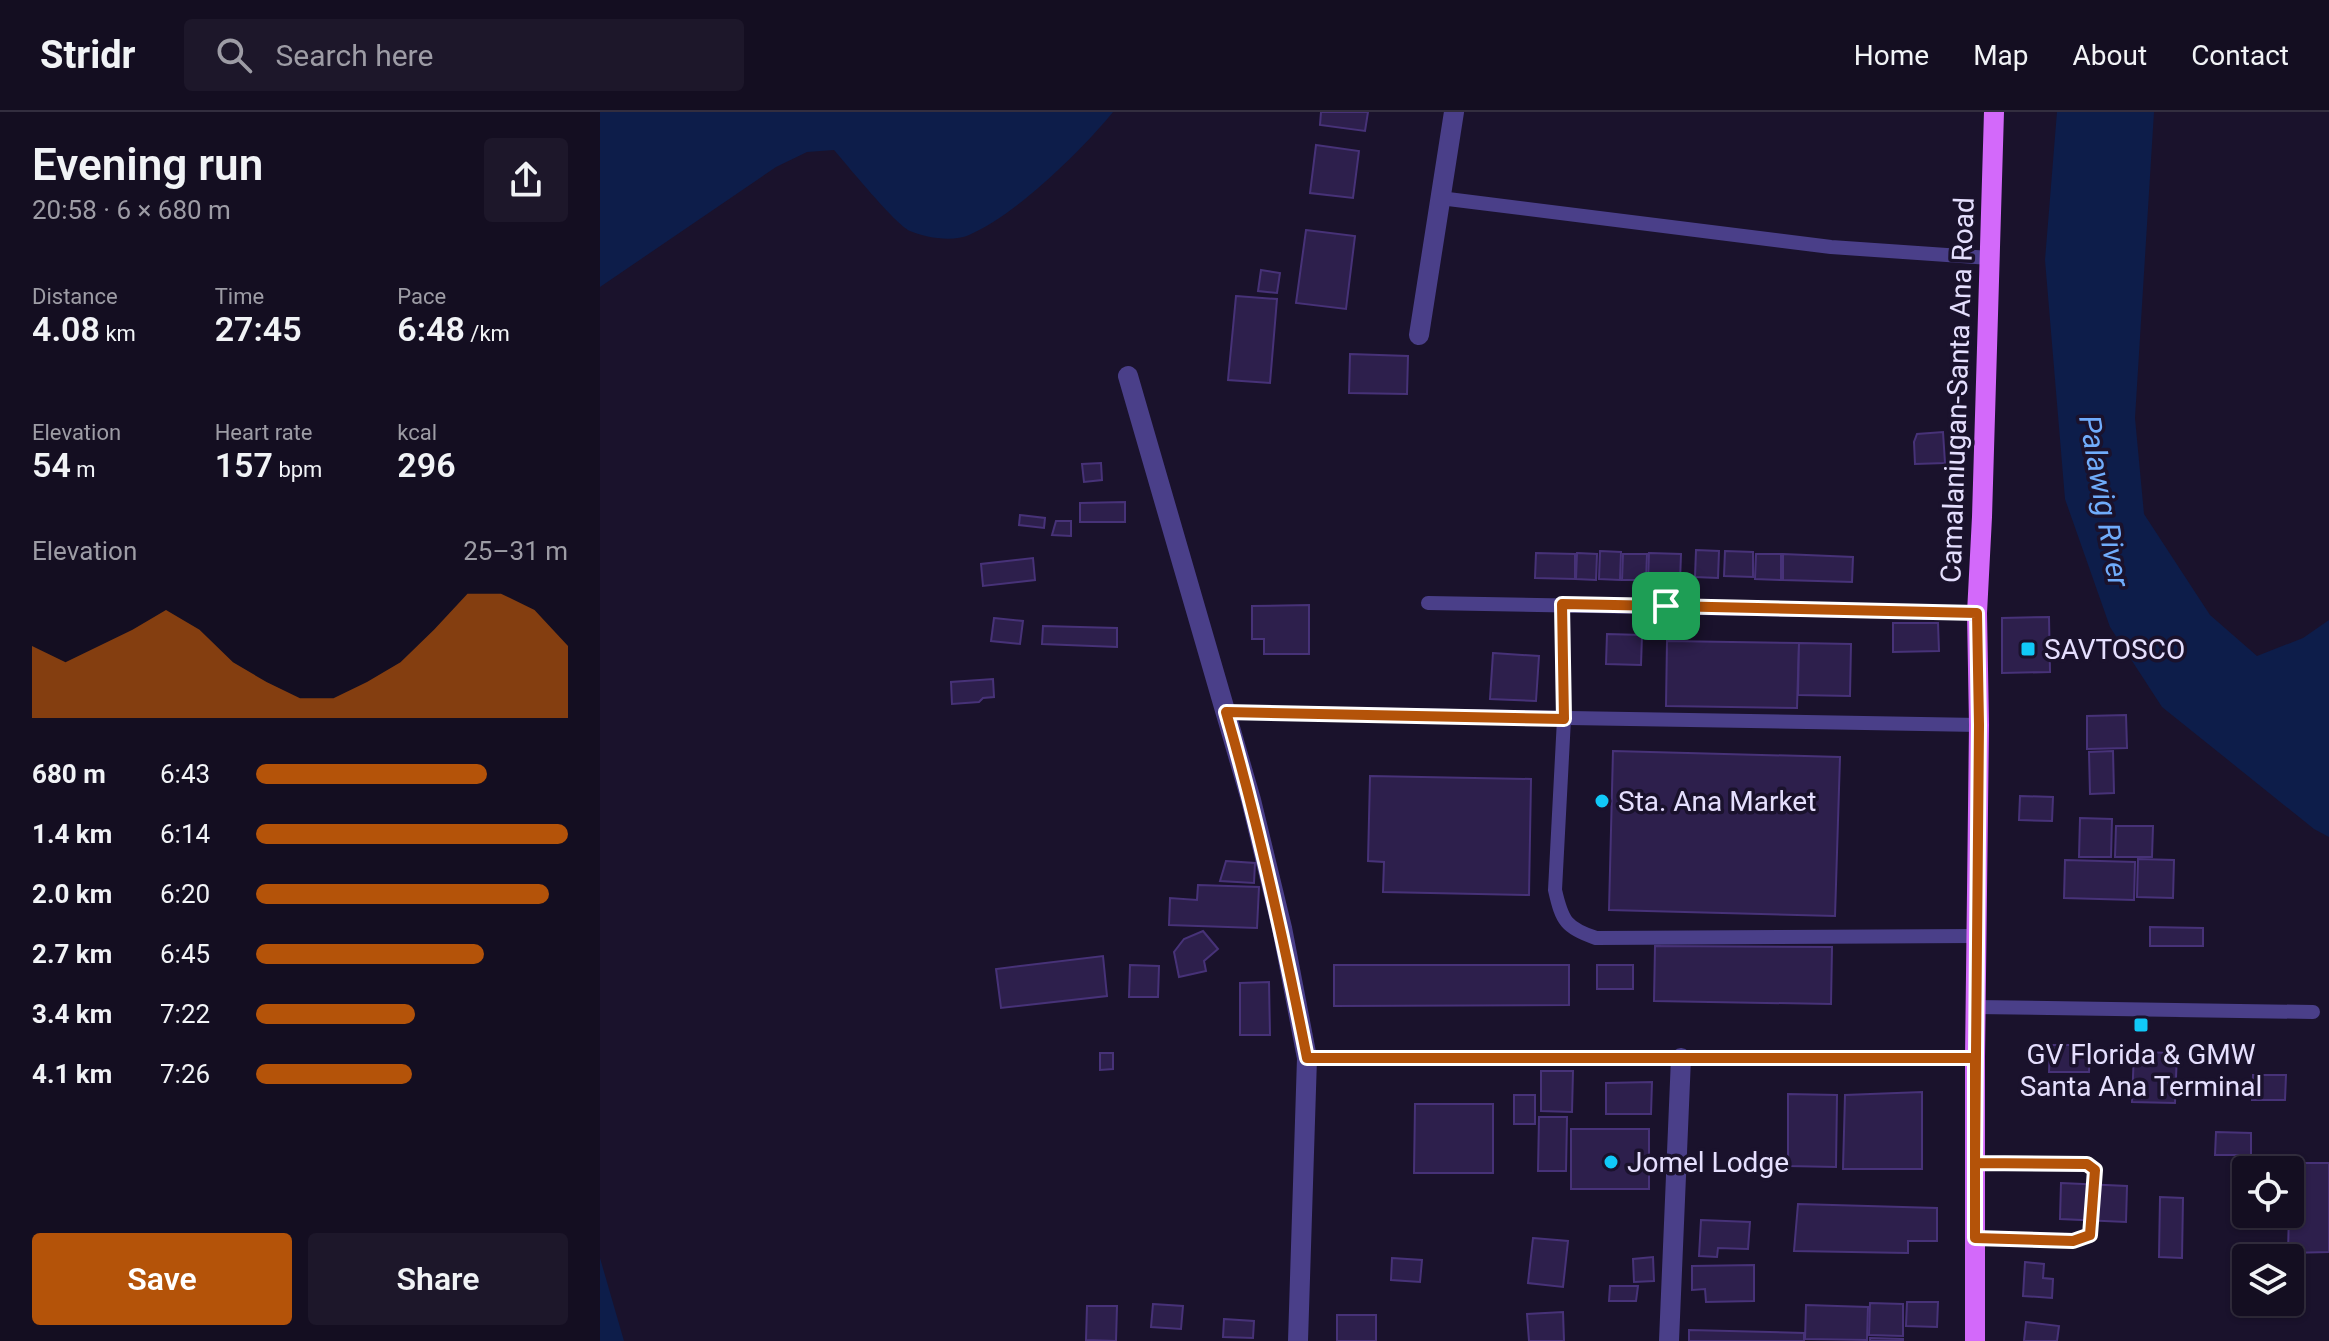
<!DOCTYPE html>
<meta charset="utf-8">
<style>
:root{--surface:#140e21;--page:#1d172a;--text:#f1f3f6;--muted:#9d9ca5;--line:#332e3f;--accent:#b45309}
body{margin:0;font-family:Roboto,sans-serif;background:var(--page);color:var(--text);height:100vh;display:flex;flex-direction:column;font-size:30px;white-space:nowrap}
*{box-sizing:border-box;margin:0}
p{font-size:26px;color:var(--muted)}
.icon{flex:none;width:44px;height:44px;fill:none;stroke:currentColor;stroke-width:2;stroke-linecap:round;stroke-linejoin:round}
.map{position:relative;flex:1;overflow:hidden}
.drawer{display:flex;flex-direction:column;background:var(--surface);width:600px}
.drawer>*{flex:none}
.tools{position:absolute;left:1632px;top:1044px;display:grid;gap:16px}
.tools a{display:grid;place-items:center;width:72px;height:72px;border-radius:8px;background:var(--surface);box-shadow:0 2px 6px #0004,0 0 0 2px var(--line);font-size:40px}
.pin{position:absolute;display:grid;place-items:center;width:68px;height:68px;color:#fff;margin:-34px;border-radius:16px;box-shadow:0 4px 12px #0006}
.round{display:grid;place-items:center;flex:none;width:84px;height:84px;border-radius:8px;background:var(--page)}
.summary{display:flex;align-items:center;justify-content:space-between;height:136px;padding:0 32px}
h1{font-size:44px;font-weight:600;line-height:60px}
.figures{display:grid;grid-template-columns:repeat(3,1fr);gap:12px;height:136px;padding:8px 32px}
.figures div{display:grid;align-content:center}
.figures b{font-size:34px;font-weight:600}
.figures small{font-size:22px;font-weight:400}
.figures p{font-size:22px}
.chart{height:224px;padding:16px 32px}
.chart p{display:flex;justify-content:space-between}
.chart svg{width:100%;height:144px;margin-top:8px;fill:var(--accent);opacity:.7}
.primary-button{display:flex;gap:16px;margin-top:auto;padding:16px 32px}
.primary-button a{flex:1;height:92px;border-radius:8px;background:var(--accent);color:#fff;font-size:32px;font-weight:600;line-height:92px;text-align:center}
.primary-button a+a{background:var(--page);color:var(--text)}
ul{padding:0 32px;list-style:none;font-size:26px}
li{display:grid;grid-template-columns:128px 96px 1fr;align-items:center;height:60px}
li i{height:20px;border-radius:10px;background:var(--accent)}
header{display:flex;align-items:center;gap:48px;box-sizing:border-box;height:112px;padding:0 40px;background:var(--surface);border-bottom:2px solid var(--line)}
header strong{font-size:38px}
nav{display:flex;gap:44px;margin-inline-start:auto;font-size:28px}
.search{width:560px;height:72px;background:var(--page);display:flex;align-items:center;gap:20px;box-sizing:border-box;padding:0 28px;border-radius:8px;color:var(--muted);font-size:30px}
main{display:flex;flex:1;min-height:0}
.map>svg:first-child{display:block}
</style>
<header>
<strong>Stridr</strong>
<div class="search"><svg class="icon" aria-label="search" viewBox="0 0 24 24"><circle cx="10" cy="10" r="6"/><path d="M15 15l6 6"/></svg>Search here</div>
<nav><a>Home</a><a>Map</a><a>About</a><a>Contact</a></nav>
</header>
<main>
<section class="drawer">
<div class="summary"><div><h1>Evening run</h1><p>20:58 · 6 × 680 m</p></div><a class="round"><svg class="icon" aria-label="share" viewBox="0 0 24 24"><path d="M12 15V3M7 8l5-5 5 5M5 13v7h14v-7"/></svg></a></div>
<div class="figures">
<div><p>Distance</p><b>4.08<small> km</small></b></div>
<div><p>Time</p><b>27:45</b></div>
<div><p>Pace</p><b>6:48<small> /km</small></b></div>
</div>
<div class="figures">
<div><p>Elevation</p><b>54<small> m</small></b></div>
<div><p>Heart rate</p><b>157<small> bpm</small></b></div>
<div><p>kcal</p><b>296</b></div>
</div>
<div class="chart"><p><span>Elevation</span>25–31 m</p>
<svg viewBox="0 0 160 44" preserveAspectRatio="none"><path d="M0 44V22L10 27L20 22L30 17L40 11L50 17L60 27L70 33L80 38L90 38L100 33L110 27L120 17L130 6L140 6L150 11L160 22V44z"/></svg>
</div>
<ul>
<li><b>680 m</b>6:43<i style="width:74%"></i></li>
<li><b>1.4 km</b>6:14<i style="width:100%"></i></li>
<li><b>2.0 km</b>6:20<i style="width:94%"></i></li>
<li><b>2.7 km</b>6:45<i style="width:73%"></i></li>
<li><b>3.4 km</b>7:22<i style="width:51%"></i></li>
<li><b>4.1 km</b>7:26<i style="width:50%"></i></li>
</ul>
<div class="primary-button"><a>Save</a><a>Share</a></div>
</section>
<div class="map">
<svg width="1729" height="1229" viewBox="0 0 1729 1229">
<rect width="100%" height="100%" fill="#1a122c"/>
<!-- water -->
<g fill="#0d1d4a">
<path d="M0 0H513C481 39 416 103 369 123 353 130 326 126 310 119 295 112 248 54 234 38L207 40 176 55 0 175Z"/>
<polygon points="1457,0 1554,0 1535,306 1544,402 1610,503 1657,544 1703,526 1729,508 1729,725 1714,717 1562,595 1510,515 1465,387 1445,148"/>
<polygon points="0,1146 24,1229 0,1229"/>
</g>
<!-- building -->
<g fill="#2d1f4c" stroke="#473278" stroke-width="2">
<polygon points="721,0 768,0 765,19 720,13"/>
<polygon points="716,33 759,39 753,86 710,81"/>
<polygon points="706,118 755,124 746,197 696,191"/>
<polygon points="661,158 680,161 677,181 658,179"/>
<polygon points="636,184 677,187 670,271 628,268"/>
<polygon points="750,242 808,244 807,282 749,281"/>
<polygon points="1343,320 1345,351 1315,352 1314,330 1317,322"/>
<polygon points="501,351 502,368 484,370 482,352"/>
<polygon points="525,390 525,410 480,410 480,391"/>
<polygon points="420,403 445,406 444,416 419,413"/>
<polygon points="456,409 471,409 471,424 452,423"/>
<polygon points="1096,438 1119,439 1118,466 1095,465"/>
<polygon points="1000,439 1021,440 1020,468 999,467"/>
<polygon points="1125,439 1153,440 1153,465 1124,464"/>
<polygon points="936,441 975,442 975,467 935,466"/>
<polygon points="977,441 997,442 996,468 976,467"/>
<polygon points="1049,441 1081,442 1080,469 1048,468"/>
<polygon points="1023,442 1047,442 1046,468 1022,468"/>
<polygon points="1156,442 1181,442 1181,468 1155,467"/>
<polygon points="1183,442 1253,445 1252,470 1183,468"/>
<polygon points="433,446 435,468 383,474 381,452"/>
<polygon points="709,493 709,542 664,542 664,527 652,527 652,494"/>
<polygon points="1449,505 1450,560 1402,561 1402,506"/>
<polygon points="394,506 423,509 420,532 391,529"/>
<polygon points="1293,511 1338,511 1339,539 1293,540"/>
<polygon points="443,514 517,516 517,535 442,532"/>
<polygon points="1007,522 1042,523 1041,553 1006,552"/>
<polygon points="1067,529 1199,531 1197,596 1066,594"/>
<polygon points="1199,531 1251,532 1250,584 1198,583"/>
<polygon points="893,541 939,544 936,589 890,587"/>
<polygon points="393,567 394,585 383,586 379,590 352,592 351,570"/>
<polygon points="1526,603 1527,636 1487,637 1487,604"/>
<polygon points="1013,639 1240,645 1235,804 1009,798"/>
<polygon points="1513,639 1514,681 1490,682 1489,640"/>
<polygon points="770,664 931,667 929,783 783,780 784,750 768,749"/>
<polygon points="1420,684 1453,685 1452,709 1419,708"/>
<polygon points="1480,706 1512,707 1511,745 1479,745"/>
<polygon points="1516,714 1553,714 1552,745 1515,745"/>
<polygon points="1538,747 1574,748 1573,786 1537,785"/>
<polygon points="1465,748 1535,750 1534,788 1464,786"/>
<polygon points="626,749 655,751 654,771 620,769"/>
<polygon points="598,773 659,775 657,816 569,813 570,786 597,788"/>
<polygon points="1550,815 1603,816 1603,834 1550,834"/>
<polygon points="603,819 618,837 604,849 606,859 579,865 574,840 584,827"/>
<polygon points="1055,834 1232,835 1231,892 1054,889"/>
<polygon points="503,844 507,884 401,896 396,857"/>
<polygon points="530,853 559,854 558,885 529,885"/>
<polygon points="734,853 969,853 969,893 734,894"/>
<rect x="997" y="853" width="36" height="24"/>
<polygon points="669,870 670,923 640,923 640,871"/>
<polygon points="1450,933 1490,933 1489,960 1449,960"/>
<polygon points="1534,940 1577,941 1575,991 1532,990"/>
<polygon points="500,941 513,941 513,957 500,958"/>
<polygon points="941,959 973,959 972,1000 941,999"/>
<polygon points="1653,963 1686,963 1685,988 1652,988"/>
<polygon points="1052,970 1051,1002 1006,1002 1006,971"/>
<polygon points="1322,980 1322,1057 1243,1057 1245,983"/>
<polygon points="1188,982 1237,983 1236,1055 1188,1054"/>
<rect x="914" y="983" width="21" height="29"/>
<polygon points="815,992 893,992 893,1061 814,1061"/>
<polygon points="939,1005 967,1005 966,1059 938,1059"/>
<rect x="971" y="1017" width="78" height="60"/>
<polygon points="1616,1020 1651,1021 1651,1043 1615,1043"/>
<polygon points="1688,1051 1729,1051 1729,1140 1688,1141 1690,1058 1688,1058"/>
<polygon points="1461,1071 1527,1074 1526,1110 1460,1107"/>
<polygon points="1560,1085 1583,1086 1582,1146 1559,1145"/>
<polygon points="1198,1092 1337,1096 1337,1129 1308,1129 1308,1141 1194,1139"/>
<polygon points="1101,1108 1150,1110 1148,1137 1118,1136 1117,1145 1099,1144"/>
<polygon points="933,1126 968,1129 963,1175 928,1171"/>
<polygon points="1053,1145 1054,1169 1034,1170 1033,1147"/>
<polygon points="792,1146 822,1148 820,1170 791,1168"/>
<polygon points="1425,1150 1444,1152 1443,1166 1453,1167 1452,1186 1423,1184"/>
<polygon points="1154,1153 1154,1189 1106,1190 1105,1177 1092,1178 1092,1154"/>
<polygon points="1010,1174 1038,1174 1036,1189 1009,1189"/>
<polygon points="1307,1190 1338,1190 1337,1215 1306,1214"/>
<polygon points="1270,1191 1303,1192 1303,1224 1269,1223"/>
<polygon points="553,1192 583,1194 581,1217 551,1215"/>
<polygon points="1206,1193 1268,1195 1267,1228 1205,1227"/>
<polygon points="487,1194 517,1194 516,1229 486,1228"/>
<polygon points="963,1200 964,1229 929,1229 927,1202"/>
<rect x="737" y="1203" width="39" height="26"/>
<polygon points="624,1207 654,1209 653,1226 623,1225"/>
<polygon points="1426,1210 1459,1214 1457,1229 1424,1229"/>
<polygon points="1089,1218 1204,1221 1204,1229 1089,1229"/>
<polygon points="1270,1226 1303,1227 1303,1229 1270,1229"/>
</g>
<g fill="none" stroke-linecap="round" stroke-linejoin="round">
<!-- lane -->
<g stroke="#4a3f89" stroke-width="14">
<polyline points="840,86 1231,135 1390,146"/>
<polyline points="828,491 1377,501"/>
<path d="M962 492 964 607 955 778C962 809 966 816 996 826L1376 824"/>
<polyline points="626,600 1379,613"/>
<polyline points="1375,895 1713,900"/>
<polyline points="707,946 1375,946"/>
<polyline points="1375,1051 1487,1052 1495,1058 1490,1123 1473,1129 1375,1126"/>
</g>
<!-- street -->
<g stroke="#4a3f89" stroke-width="20">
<polyline points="819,223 854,0"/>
<polyline points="528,264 651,688 682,816 707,946 698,1229"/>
<polyline points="1069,1229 1081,946"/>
</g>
<!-- primary -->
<polyline stroke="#d369fa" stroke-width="20" points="1375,1229 1375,946 1379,613 1377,501 1382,405 1394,0"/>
</g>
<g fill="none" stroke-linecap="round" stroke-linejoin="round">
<!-- route casing -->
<g stroke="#fff" stroke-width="16">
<path id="route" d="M1066 494 962 492 964 607 626 600C659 714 684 829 707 946H1375V1126L1473 1129 1490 1123 1495 1058 1487 1052 1375 1051 1379 613 1377 501 1066 494"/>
</g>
<!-- route -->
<use href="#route" stroke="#b45309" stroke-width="10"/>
</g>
<!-- markers -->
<g fill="#11c9f8" stroke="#1a122c" stroke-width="3">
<rect x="1420" y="529" width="16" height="16" rx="4"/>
<circle cx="1002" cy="689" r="8"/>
<rect x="1533" y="905" width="16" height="16" rx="4"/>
<circle cx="1011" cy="1050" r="8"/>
</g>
<g text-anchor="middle" stroke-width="7" stroke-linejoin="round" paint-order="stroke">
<!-- street labels -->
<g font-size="28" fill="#e5dffe" stroke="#1a122c">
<text transform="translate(1357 278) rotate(-88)" y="10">Camalaniugan-Santa Ana Road</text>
</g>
<!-- poi labels -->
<g font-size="28" fill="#e5dffe" stroke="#1a122c" text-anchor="start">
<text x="1444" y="547">SAVTOSCO</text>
<text x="1018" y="699">Sta. Ana Market</text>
<text x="1541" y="952" text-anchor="middle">GV Florida &amp; GMW<tspan x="1541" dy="32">Santa Ana Terminal</tspan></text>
<text x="1027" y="1060">Jomel Lodge</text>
</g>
<!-- water labels -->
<g font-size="30" font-style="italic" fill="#70acfb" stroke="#1a122c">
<text transform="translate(1504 389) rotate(80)" y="10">Palawig River</text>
</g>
</g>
</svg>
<div class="tools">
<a><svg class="icon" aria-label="locate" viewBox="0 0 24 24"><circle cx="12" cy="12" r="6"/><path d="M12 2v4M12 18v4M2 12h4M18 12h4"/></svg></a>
<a><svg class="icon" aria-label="layers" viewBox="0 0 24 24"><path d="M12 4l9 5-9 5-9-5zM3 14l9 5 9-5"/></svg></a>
</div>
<div class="pin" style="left:1066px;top:494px;background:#1e9e55"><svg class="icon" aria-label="arrive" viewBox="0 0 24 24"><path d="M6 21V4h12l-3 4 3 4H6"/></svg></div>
</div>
</main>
